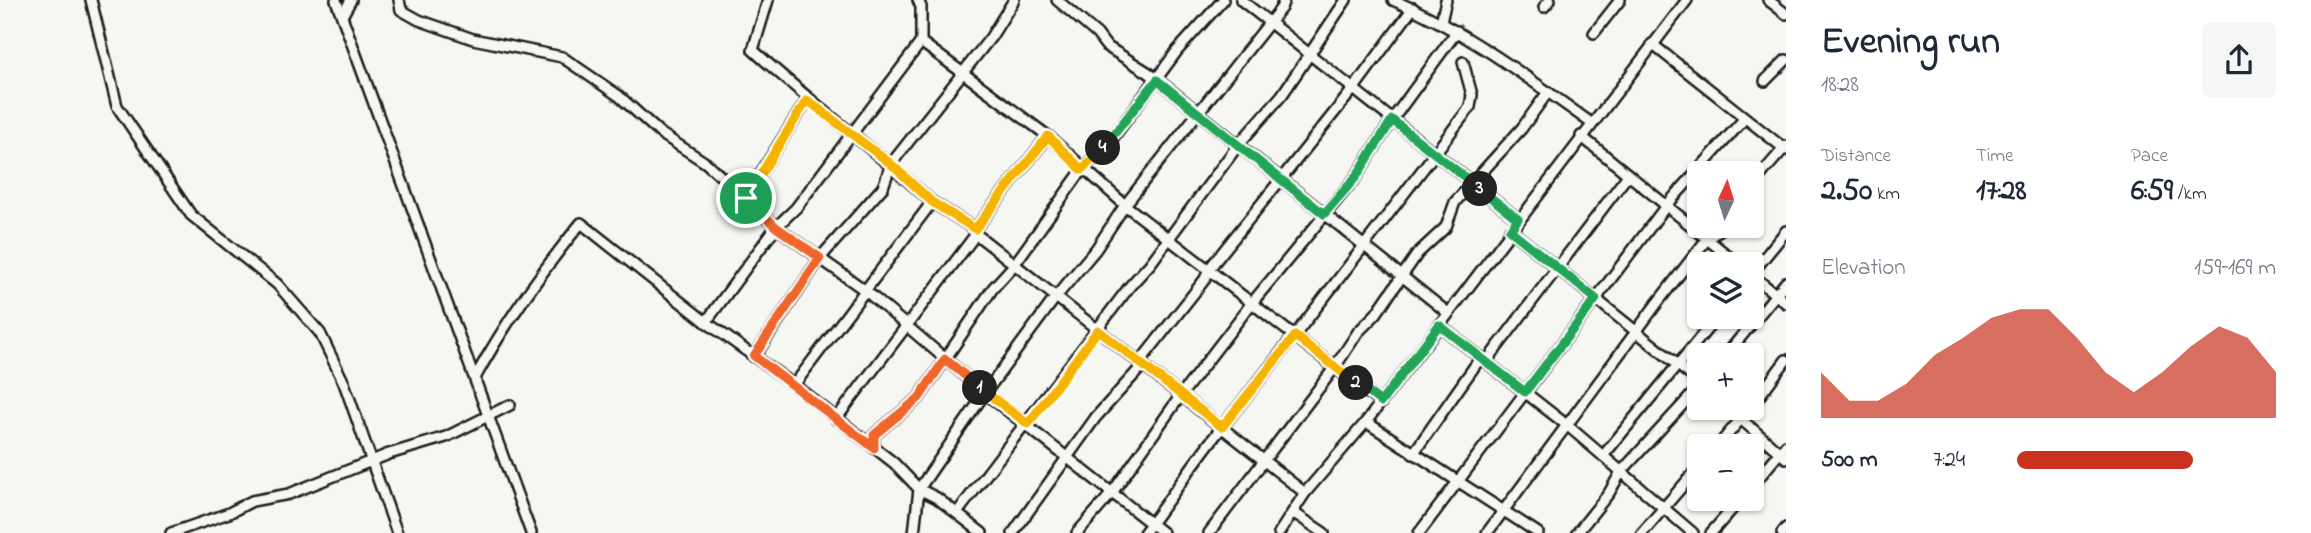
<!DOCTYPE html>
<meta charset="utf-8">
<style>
:root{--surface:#fff;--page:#f6f6f7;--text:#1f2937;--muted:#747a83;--accent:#c8321e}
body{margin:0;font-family:"Indie Flower",sans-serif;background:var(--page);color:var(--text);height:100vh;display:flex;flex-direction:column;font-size:26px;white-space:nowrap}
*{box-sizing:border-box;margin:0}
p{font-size:23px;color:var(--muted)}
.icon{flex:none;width:38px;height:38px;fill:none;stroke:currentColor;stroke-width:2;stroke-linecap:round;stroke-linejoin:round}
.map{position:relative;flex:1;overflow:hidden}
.panel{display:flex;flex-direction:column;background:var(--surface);width:525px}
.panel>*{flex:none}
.needle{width:46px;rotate:4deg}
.buttons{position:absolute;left:1687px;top:161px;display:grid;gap:14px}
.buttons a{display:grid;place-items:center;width:77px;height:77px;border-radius:7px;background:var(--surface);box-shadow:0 2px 5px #0004;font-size:35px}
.pin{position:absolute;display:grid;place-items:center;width:60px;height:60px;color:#fff;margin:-30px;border:4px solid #fff;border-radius:50%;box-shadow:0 2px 7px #0007}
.km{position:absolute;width:35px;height:35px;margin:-18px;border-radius:50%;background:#222;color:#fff;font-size:19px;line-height:35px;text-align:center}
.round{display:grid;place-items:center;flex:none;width:74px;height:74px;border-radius:7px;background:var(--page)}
.head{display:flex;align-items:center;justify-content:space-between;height:119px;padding:0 35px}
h1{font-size:38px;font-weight:800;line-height:52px}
.stats{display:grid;grid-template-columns:repeat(3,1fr);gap:10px;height:119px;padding:7px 35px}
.stats div{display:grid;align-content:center}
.stats b{font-size:30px;font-weight:800}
.stats small{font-size:19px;font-weight:400}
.stats p{font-size:19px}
.chart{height:196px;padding:14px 35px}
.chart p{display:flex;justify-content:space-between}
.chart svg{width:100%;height:126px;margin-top:7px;fill:var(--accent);opacity:.7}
ul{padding:0 35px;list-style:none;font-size:23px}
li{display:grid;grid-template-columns:112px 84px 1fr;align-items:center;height:52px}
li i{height:18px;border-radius:9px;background:var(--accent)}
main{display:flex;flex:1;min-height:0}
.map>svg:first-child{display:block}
</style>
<main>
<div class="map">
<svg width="1786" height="533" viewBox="0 0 1786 533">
<rect width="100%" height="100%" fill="#f6f6f2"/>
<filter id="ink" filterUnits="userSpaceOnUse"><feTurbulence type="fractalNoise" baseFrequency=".0143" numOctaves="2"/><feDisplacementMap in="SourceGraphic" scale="14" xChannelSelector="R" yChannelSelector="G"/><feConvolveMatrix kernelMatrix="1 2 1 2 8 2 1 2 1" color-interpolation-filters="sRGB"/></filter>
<g filter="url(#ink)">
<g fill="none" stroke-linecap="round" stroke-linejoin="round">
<!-- minor casing -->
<g stroke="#1c1c1c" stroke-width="14">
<g id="minor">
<polyline points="91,0 117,106 191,215 277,284 320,333 344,383 397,533"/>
<polyline points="336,0 531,533"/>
<polyline points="399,0 401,10 419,20 473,39 562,57 619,96 660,133 706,163 745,198"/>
<path d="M768 0 753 50C811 103 874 149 932 202"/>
<polyline points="1057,0 1097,34 1106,46 1149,73 1448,313"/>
<polyline points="1241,0 1518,219"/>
<path d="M1393 0C1466 31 1527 77 1591 123"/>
<polyline points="1768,0 1786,14"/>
<polyline points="1544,7 1550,0"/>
<polyline points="342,16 351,0"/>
<polyline points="1441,22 1446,0"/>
<polyline points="1594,33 1620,0"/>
<polyline points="1652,44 1786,150"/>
<polyline points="1765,81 1786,60"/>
<polyline points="807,100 745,198 776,227 796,208 921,42"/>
<polyline points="1048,136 1125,205 1381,403"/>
<polyline points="1581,136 1738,264"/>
<polyline points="1752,185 1786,146"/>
<polyline points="975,229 976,234 1305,493"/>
<polyline points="1510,230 1699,382"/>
<polyline points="1752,273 1786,231"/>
<polyline points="1752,275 1786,303"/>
<polyline points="1439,325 1568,426 1693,533"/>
<polyline points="1726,355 1786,282"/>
<polyline points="754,357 820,258 883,187 891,164 991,37 1014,0"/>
<polyline points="1486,362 1628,175"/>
<path d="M475 378C505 323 541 272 581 223L706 322"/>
<polyline points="794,385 706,322 776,227 866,291 985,393 1163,533"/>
<polyline points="1752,406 1786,360"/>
<polyline points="1728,408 1786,458"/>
<polyline points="836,419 976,234"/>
<polyline points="1366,422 1538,533"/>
<polyline points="1718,446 1750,408"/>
<polyline points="874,448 874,435 919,398 993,288 1014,265 1082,170 1112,139 1177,51 1223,0"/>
<polyline points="1413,454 1481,357"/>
<polyline points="1603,456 1717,317"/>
<polyline points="1752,486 1786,445"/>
<polyline points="957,513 1130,286 1150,264 1238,145 1282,95 1346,0"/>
<polyline points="1294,513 1324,533"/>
<polyline points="171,533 229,513 252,501 289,494 389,454 446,437 510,405"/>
<polyline points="914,533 919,489 894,463 794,385 932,202 975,229 1048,136 921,42 921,7 918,0"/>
<polyline points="982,533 937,498 919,489 985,393 1055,298 1096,249 1125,205 1281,8 1284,0"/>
<polyline points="1013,533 1096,417 1143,365 1143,358 1205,279 1209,269 1354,88 1413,8"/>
<polyline points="1077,533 1112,493 1181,395 1251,304 1356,177 1392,120 1457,31"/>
<path d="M1144 533C1171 498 1195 460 1223 426 1307 321 1389 214 1470 107L1472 95 1463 62"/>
<polyline points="1209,533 1335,367 1358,332 1376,314 1418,253 1446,227 1455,202 1522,128 1548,92"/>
<polyline points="1279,533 1305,493 1366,422 1687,0"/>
<polyline points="1419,533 1666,206 1745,118"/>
<polyline points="1487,533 1658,302 1707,239 1725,226"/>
<polyline points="1577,533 1609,493 1621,472 1699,387"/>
<polyline points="1642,533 1699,467"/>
<polyline points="1711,533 1741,499"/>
<polyline points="1782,533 1786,528"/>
</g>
</g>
<!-- minor -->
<use href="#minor" stroke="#f6f6f2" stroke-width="9"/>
</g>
</g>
<g fill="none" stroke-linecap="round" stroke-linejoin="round" filter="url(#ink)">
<!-- split-1 casing -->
<g stroke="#fff" stroke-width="14">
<polyline id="split-1" points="746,198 776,227 820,258 754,356 874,448 874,435 919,398 945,359 980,388"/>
</g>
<!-- split-2 casing -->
<g stroke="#fff" stroke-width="14">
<polyline id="split-2" points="980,388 1028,424 1098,330 1222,427 1295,336 1356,383"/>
</g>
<!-- split-3 casing -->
<g stroke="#fff" stroke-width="14">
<polyline id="split-3" points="1356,383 1381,402 1439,325 1525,392 1596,299 1510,230 1518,219 1480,189"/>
</g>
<!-- split-4 casing -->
<g stroke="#fff" stroke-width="14">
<polyline id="split-4" points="1103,148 1157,80 1324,214 1356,177 1392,120 1480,189"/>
</g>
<!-- split-5 casing -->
<g stroke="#fff" stroke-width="14">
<polyline id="split-5" points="746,198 807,100 891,164 932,202 975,229 1048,136 1082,170 1103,148"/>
</g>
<!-- split-1 -->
<use href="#split-1" stroke="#f0652b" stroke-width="9"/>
<!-- split-2 -->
<use href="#split-2" stroke="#f5b400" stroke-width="9"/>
<!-- split-3 -->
<use href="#split-3" stroke="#22a559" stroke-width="9"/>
<!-- split-4 -->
<use href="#split-4" stroke="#22a559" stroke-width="9"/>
<!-- split-5 -->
<use href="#split-5" stroke="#f5b400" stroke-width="9"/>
</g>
</svg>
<div class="buttons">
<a><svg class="needle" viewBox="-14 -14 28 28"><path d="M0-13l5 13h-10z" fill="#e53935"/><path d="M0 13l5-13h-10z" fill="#747a83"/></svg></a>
<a><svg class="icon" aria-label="layers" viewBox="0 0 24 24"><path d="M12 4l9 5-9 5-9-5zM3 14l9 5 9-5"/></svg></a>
<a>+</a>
<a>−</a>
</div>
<div class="pin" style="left:746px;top:198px;background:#1e9e55"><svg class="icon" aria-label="arrive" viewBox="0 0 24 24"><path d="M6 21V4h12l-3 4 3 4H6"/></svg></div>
<b class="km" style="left:980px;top:388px">1</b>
<b class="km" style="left:1356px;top:383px">2</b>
<b class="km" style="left:1480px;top:189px">3</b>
<b class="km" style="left:1103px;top:148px">4</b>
</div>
<section class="panel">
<div class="head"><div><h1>Evening run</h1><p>18:28</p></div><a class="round"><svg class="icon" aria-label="share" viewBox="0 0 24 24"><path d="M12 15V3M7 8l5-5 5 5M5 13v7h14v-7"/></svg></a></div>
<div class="stats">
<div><p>Distance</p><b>2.50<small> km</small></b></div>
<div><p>Time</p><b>17:28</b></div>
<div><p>Pace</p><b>6:59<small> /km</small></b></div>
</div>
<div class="chart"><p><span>Elevation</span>159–169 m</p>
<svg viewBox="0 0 160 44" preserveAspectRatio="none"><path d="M0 44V28L10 38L20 38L30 32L40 22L50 16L60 9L70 6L80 6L90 16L100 28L110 35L120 28L130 19L140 12L150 16L160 28V44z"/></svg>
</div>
<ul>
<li><b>500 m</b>7:24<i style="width:68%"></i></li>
</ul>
</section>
</main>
